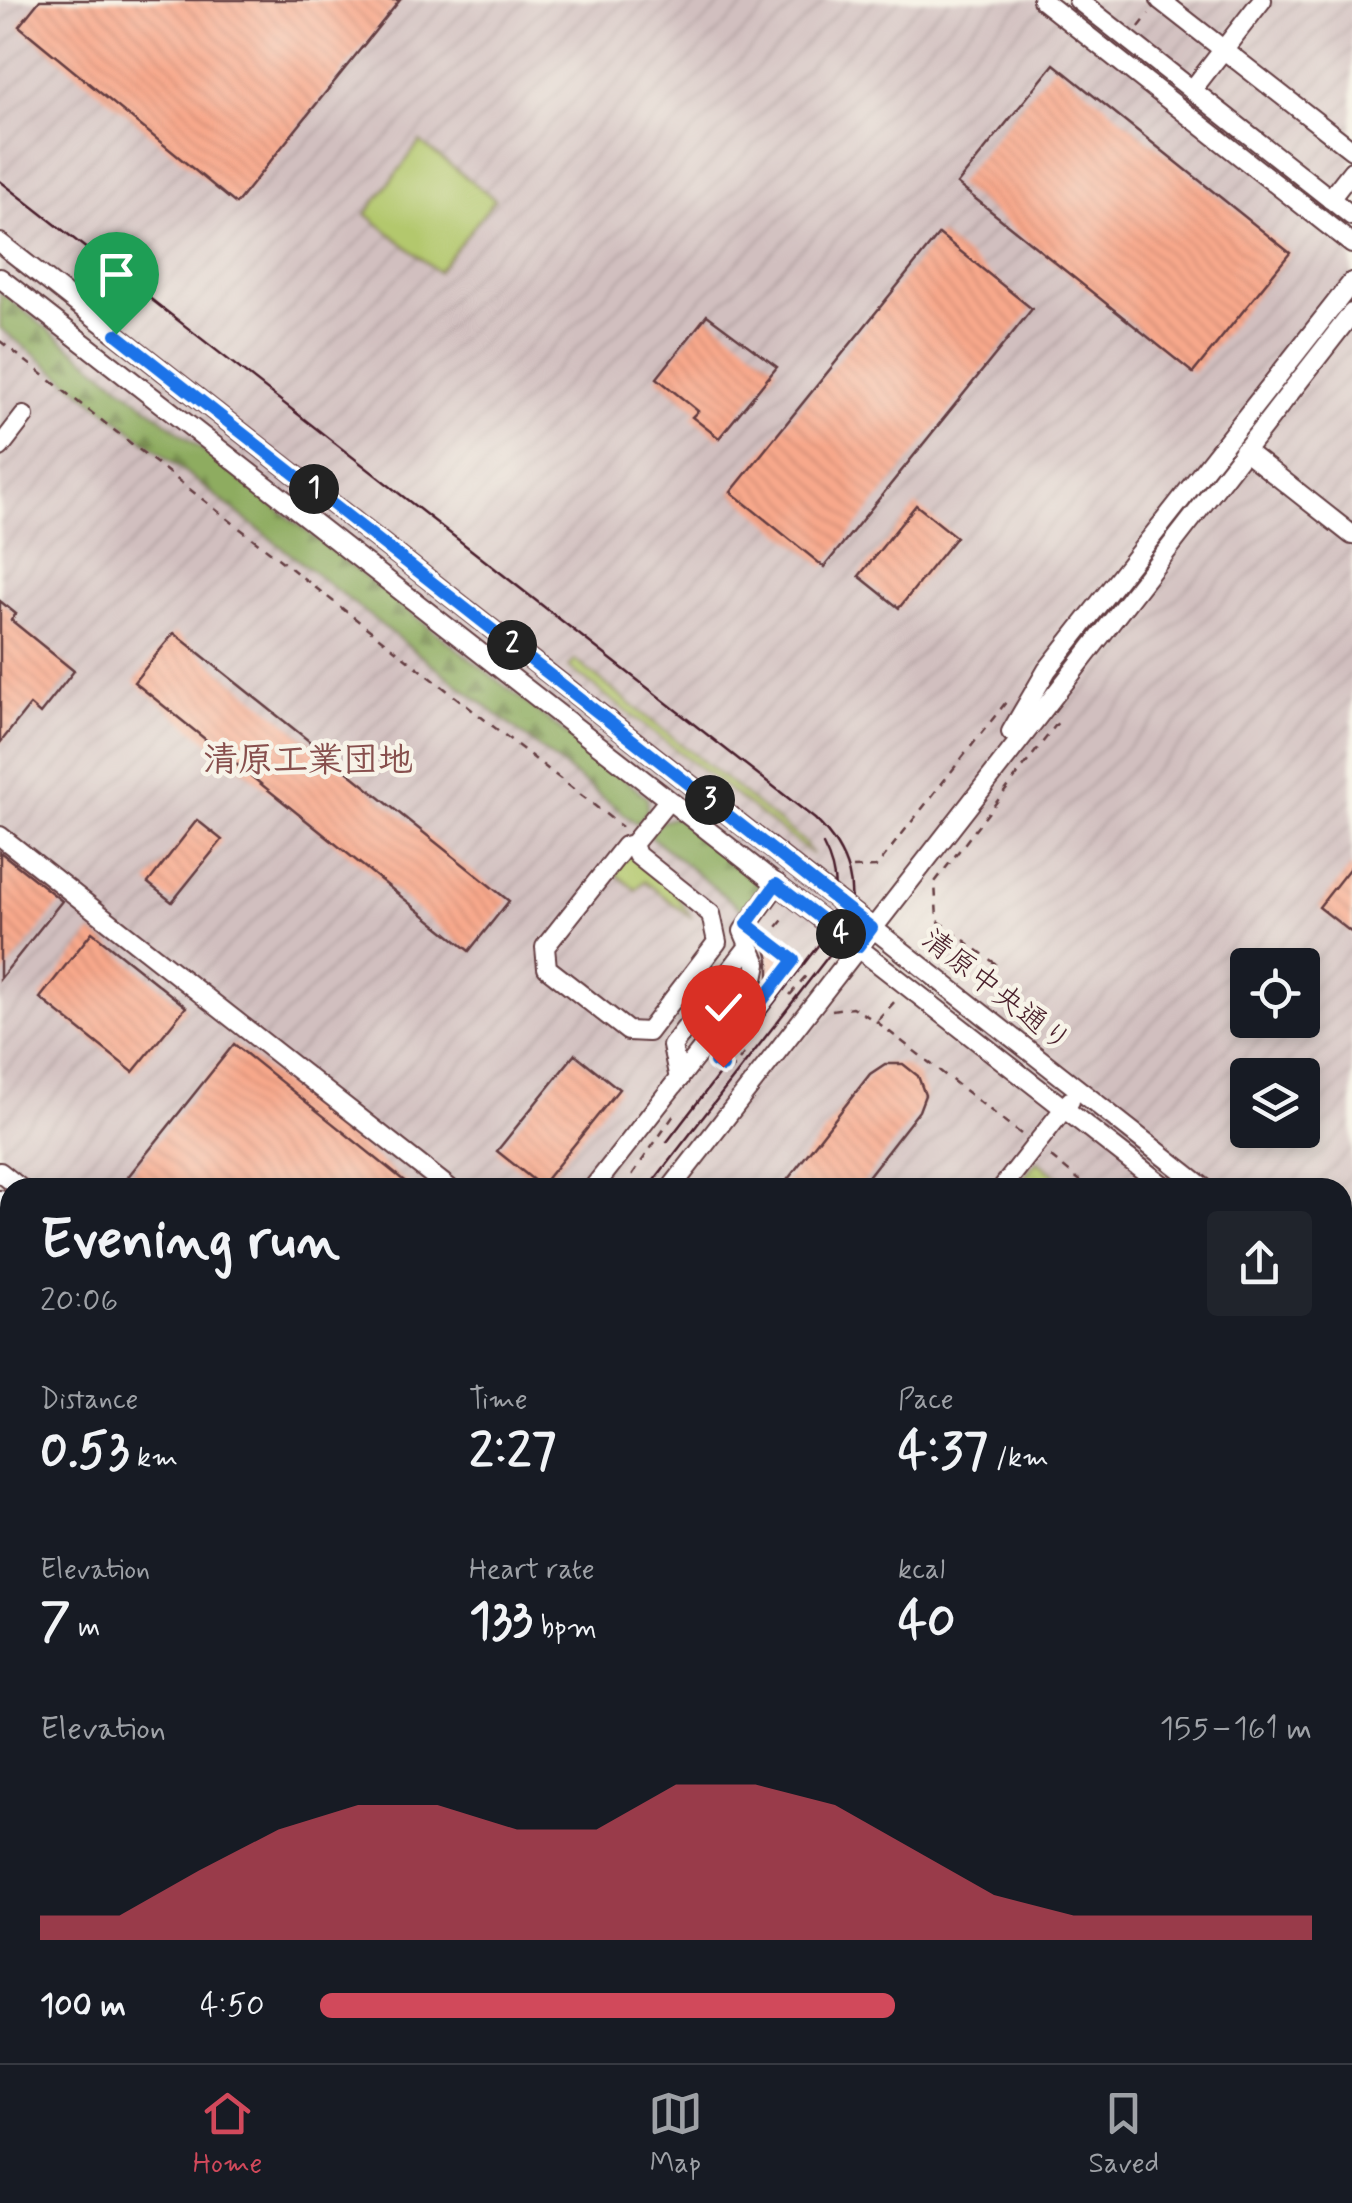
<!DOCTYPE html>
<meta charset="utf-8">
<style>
:root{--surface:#171b24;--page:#20242c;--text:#f1f3f6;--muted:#9ea1a6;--line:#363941;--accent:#d1495b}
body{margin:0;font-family:Mynerve,"Klee One",sans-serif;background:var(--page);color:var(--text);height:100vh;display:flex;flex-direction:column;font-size:38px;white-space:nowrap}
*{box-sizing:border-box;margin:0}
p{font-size:32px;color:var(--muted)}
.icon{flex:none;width:55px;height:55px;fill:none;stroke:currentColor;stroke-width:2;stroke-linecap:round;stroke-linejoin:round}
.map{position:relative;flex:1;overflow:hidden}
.details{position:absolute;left:0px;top:1178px;width:1352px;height:888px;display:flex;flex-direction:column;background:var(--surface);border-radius:30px 30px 0 0;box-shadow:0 5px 15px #0003}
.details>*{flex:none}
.tools{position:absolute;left:1230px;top:948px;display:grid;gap:20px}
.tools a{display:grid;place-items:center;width:90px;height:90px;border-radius:10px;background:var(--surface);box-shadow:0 5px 15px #0003;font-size:50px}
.pin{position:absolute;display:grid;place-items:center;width:85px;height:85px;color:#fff;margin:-102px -42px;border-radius:50% 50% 50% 0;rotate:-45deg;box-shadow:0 0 10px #0007}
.pin .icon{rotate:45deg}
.km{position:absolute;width:50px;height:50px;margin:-25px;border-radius:50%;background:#222;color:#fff;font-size:28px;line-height:50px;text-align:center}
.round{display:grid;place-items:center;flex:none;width:105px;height:105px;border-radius:10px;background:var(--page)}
.head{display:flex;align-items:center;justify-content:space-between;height:170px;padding:0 40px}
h1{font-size:55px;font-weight:800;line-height:75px}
.metrics{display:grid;grid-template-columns:repeat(3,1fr);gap:15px;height:170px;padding:10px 40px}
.metrics div{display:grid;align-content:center}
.metrics b{font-size:50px;font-weight:800}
.metrics small{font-size:28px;font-weight:400}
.metrics p{font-size:28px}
.chart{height:280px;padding:20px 40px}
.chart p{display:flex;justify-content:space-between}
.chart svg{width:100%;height:180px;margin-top:10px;fill:var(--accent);opacity:.7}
ul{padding:0 40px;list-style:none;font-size:32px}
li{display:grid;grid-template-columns:160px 120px 1fr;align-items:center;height:75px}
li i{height:25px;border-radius:12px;background:var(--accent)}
.tabs{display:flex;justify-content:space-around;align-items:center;height:140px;border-top:2px solid var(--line);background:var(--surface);font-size:28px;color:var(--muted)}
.tabs a{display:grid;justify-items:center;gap:5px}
.tabs .on{color:var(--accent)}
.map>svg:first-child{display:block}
</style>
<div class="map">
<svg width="1352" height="2063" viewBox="0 0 1352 2063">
<defs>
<pattern id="industrial-furrows" width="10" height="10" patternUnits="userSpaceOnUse" patternTransform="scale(2.5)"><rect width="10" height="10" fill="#d1bfbf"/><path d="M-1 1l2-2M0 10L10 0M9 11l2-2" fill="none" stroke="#b5a4a4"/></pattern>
<pattern id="forest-firs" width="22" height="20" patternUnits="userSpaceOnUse" patternTransform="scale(2.5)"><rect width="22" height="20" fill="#8eac60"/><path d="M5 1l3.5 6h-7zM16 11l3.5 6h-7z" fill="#768b4f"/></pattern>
<pattern id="park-dots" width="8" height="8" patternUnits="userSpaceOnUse" patternTransform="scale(2.5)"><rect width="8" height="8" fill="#b3c86d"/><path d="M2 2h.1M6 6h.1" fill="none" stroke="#9bab5f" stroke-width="1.8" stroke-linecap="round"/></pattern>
<pattern id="building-back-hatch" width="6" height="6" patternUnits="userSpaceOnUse" patternTransform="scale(2.5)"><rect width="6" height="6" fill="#f8a88b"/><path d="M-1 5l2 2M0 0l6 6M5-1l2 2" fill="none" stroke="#d69078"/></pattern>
</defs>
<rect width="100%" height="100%" fill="#f7f3e8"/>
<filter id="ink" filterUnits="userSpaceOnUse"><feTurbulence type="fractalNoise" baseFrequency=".01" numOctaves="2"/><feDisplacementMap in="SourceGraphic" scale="20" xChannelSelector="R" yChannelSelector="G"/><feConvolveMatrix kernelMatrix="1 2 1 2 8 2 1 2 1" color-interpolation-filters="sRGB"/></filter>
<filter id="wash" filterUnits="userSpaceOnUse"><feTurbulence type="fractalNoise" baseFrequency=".0048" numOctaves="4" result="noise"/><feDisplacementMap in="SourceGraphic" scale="40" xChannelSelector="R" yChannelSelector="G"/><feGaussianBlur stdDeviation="2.25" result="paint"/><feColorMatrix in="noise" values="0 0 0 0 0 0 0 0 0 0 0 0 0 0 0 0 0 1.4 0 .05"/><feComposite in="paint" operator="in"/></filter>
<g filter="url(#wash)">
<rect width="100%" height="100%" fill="#f0debd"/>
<!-- industrial -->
<path fill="url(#industrial-furrows)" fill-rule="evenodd" d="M0 0H1352V2063H0ZM1248 965H1302V1020H1248ZM1248 1075H1302V1130H1248ZM10 1188H1342V2055H10Z"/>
<!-- green -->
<g fill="#b3c86d" stroke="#7e744c" stroke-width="2.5">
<polygon points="420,142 495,199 438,272 366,214"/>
<polygon points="575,660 803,841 813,855 569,667"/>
<polygon points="627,852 671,887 692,918 644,881 636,890 612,871"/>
</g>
<!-- forest -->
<g fill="url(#forest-firs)" stroke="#6c6646" stroke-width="2.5">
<polygon points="0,292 647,797 647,811 637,824 0,328"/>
<polygon points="675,817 767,890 747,914 649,835 660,822"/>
</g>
<!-- park -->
<g fill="url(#park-dots)" stroke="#7e744c" stroke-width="2.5">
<polygon points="1037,1161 1071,1187 1017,1187"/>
<polygon points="1343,1399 1352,1407 1352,2063 1174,2063 1163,2055 1342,2055"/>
</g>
<g id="blocks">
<!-- building -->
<g fill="url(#building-back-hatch)">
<polygon points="40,0 400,0 236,204 19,26"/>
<polygon points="1054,64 1290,253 1193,373 957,184"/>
<polygon points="939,234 1032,309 824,567 731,492"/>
<polygon points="707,315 777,367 719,438 692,417 698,411 657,378"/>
<polygon points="916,505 956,537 899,608 859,576"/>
<polygon points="0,601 16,614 11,620 74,671 40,714 30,705 0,743"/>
<polygon points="174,633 509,901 469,951 134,682"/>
<polygon points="197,820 222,840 172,902 148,883"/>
<polygon points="0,852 62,901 0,979"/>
<polygon points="1352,865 1352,933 1319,907"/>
<polygon points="92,932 186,1007 133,1072 40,998"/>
<polygon points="764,940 788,959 769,983 769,960"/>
<polygon points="234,1044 413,1188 119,1188"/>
<polygon points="575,1054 619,1089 541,1186 497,1151"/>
<polygon points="885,1064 903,1064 918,1076 925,1095 919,1111 859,1188 781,1188 870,1074"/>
</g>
</g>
</g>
<g filter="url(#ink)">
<use href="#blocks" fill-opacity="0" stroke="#633c41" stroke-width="2.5"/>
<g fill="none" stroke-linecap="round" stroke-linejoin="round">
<!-- minor casing -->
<g stroke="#633c41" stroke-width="22">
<g id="minor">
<polyline points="1042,0 1352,244"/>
<polyline points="1078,0 1352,216"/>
<polyline points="1160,0 1352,150"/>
<polyline points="1192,90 1262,0"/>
<polyline points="1330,199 1352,171"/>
<polyline points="0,243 1204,1188"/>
<polyline points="0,278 1166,1188"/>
<polyline points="0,447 24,416"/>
<polyline points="1244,450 1352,535"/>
<polyline points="1011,732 1047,670 1352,282"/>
<polyline points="0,836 449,1188"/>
<polyline points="633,844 637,855 711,914 717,942 648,1032 628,1031 547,968 545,947 625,846 633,844 668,801"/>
<polyline points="679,1079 672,1046 749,946"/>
<polyline points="0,1172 20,1188"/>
<polyline points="593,1188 753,984 757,964 743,931 777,884"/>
<polyline points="671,1188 1352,313"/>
<polyline points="1002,1188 1070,1101"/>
<polyline points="0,1200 10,1208"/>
<polyline points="1342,1297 1352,1305"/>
<polyline points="1342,1327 1352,1335"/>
<polyline points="0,2043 10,2042"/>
<polyline points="74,2055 76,2063"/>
<polyline points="1092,2055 1102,2063"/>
<polyline points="1127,2055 1137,2063"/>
</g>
</g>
<!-- path -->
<g stroke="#633c41" stroke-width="2.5" stroke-dasharray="8 8" stroke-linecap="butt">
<polyline points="1139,27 1149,14"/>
<polyline points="0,341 622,827"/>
<polyline points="853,868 876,867 1010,697"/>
<polyline points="767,939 787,915"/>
<polyline points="767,940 794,960 771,990"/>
<polyline points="935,952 952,930"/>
<polyline points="996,964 937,920 935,882 1062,717"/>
<polyline points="790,995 809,972"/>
<polyline points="832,1010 852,1007 877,1022 1021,1134"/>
<polyline points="878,1020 896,1000"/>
<polyline points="717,1063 729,1073 746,1051"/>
<polyline points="1051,1157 1089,1188"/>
<polyline points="623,1188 674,1115"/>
<polyline points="1342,1387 1352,1395"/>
</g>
<!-- minor -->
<use href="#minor" stroke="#fff" stroke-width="18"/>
<!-- tram -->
<g stroke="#4a1f2b" stroke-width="2.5">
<path d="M0 181 815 819C850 853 860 890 844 936L648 1188"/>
<path d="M667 1142 823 939C838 907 840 877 823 845"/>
<polyline points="46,2055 47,2063"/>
</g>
</g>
</g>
<g fill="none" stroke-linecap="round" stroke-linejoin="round" filter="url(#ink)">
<!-- route casing -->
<g stroke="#fff" stroke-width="20">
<polyline id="route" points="116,334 872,928 858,947 776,884 747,924 794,960 715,1062 723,1067"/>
</g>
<!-- route -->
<use href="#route" stroke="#1a73e8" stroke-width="12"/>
</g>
<g text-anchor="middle" stroke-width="9" stroke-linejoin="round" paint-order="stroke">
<!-- street labels -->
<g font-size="30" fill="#4a1f2b" stroke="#f7f3e8">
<text transform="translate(997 990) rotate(38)" y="10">清原中央通り</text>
</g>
<!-- quarter labels -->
<g font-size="35" font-weight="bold" fill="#874f4d" stroke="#f7f3e8">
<text x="308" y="771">清原工業団地</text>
</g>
</g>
</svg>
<div class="tools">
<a><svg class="icon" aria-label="locate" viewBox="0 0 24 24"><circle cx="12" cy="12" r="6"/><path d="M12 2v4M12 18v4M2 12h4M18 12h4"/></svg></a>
<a><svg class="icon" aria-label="layers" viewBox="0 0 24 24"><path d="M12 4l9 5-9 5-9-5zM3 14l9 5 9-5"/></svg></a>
</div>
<div class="pin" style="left:116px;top:334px;background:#1e9e55"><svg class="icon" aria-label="arrive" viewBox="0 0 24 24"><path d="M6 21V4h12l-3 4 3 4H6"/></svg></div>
<div class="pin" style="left:723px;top:1067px;background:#d93025"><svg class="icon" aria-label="check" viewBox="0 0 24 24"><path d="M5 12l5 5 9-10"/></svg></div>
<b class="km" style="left:314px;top:489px">1</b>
<b class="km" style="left:512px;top:645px">2</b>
<b class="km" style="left:710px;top:800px">3</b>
<b class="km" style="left:841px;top:934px">4</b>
<section class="details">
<div class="head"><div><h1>Evening run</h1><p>20:06</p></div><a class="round"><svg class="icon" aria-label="share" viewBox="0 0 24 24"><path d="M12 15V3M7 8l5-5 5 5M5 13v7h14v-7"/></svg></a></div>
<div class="metrics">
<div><p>Distance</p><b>0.53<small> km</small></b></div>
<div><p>Time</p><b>2:27</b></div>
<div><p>Pace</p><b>4:37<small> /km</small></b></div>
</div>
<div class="metrics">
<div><p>Elevation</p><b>7<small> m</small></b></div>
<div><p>Heart rate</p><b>133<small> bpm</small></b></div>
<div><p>kcal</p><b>40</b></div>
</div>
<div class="chart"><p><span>Elevation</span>155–161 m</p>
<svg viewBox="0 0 160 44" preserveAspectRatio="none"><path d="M0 44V38L10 38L20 27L30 17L40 11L50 11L60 17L70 17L80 6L90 6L100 11L110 22L120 33L130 38L140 38L150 38L160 38V44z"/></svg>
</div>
<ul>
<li><b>100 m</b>4:50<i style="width:58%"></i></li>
</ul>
</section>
</div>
<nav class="tabs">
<a class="on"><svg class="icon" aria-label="home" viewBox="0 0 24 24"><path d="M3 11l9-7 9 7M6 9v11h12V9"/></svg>Home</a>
<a><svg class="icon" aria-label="map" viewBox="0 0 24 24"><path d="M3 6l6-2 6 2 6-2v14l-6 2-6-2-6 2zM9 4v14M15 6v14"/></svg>Map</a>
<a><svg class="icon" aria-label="saved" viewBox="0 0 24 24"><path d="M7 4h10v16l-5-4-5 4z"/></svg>Saved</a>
</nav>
